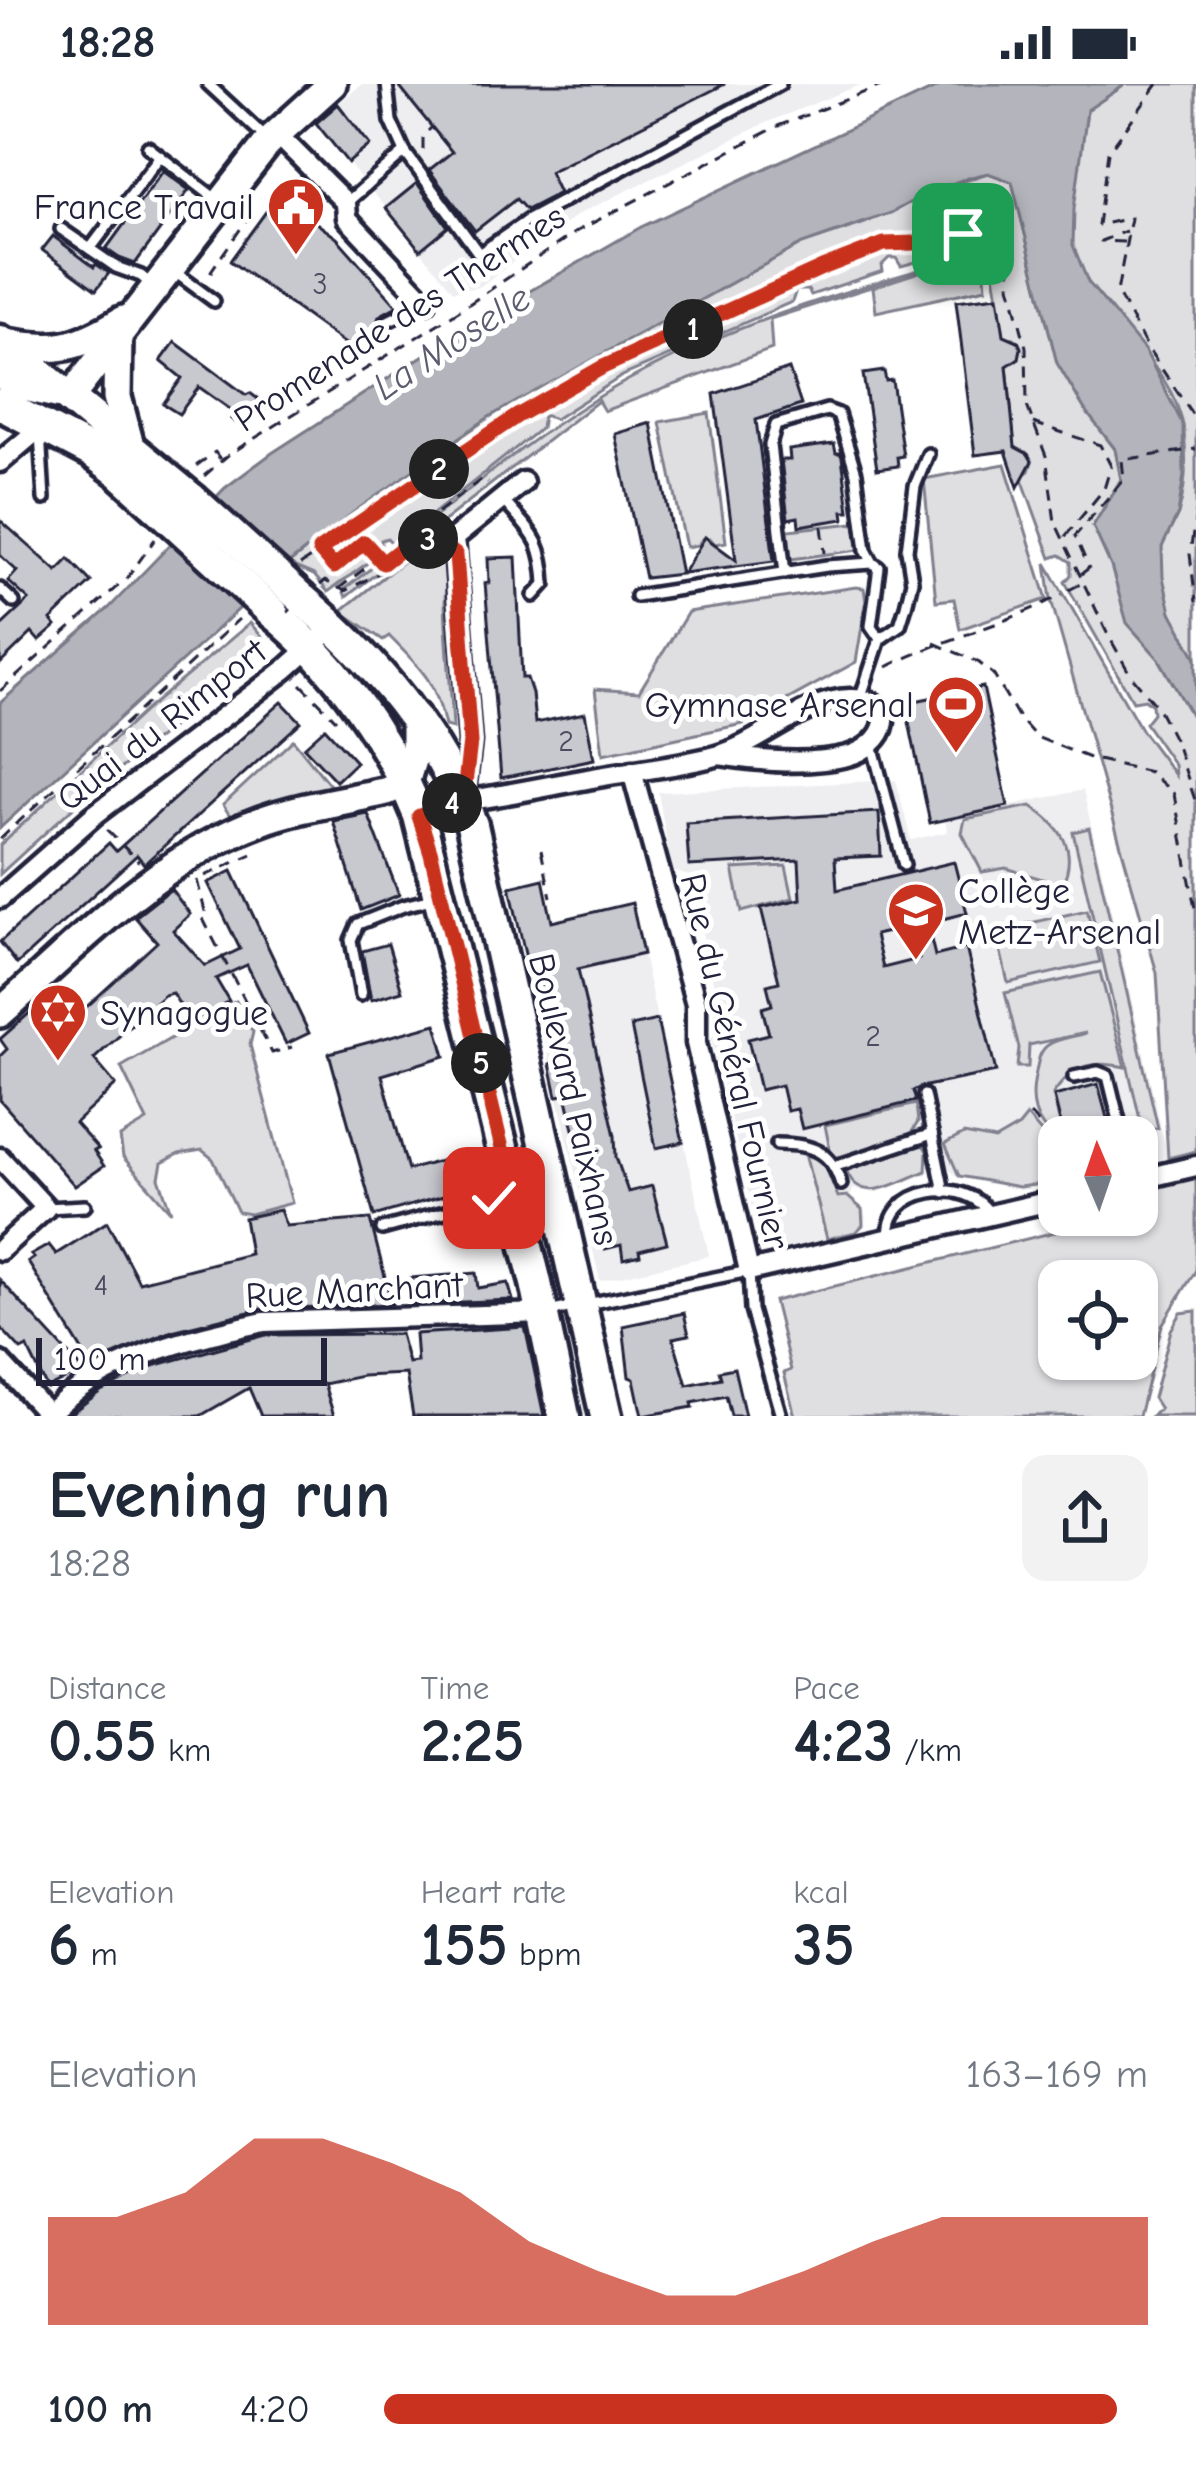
<!DOCTYPE html>
<meta charset="utf-8">
<style>
:root{--surface:#fff;--page:#f2f2f3;--text:#1f2937;--muted:#747a83;--accent:#c8321e}
body{margin:0;font-family:"Comic Neue",sans-serif;background:var(--page);color:var(--text);height:100vh;display:flex;flex-direction:column;font-size:45px;white-space:nowrap}
*{box-sizing:border-box;margin:0}
p{font-size:39px;color:var(--muted)}
.icon{flex:none;width:66px;height:66px;fill:none;stroke:currentColor;stroke-width:2;stroke-linecap:round;stroke-linejoin:round}
.map{position:relative;height:1332px;overflow:hidden}
.drawer{display:flex;flex-direction:column;background:var(--surface);flex:1}
.drawer>*{flex:none}
.needle{width:78px;rotate:358deg}
.controls{position:absolute;left:1038px;top:1032px;display:grid;gap:24px}
.controls a{display:grid;place-items:center;width:120px;height:120px;border-radius:24px;background:var(--surface);box-shadow:0 3px 9px #0004;font-size:60px}
.scale{position:absolute;left:36px;bottom:30px;width:291px;box-sizing:border-box;padding-left:12px;border:6px solid #22223b;border-top:0;font-size:33px;line-height:42px;white-space:nowrap;color:#22223b;-webkit-text-stroke:9px #fff;paint-order:stroke}
.pin{position:absolute;display:grid;place-items:center;width:102px;height:102px;color:#fff;margin:-51px;border-radius:24px;box-shadow:0 6px 18px #0006}
.km{position:absolute;width:60px;height:60px;margin:-30px;border-radius:50%;background:#222;color:#fff;font-size:33px;line-height:60px;text-align:center}
.round{display:grid;place-items:center;flex:none;width:126px;height:126px;border-radius:24px;background:var(--page)}
.headline{display:flex;align-items:center;justify-content:space-between;height:204px;padding:0 48px}
h1{font-size:66px;font-weight:700;line-height:90px}
.metrics{display:grid;grid-template-columns:repeat(3,1fr);gap:18px;height:204px;padding:12px 48px}
.metrics div{display:grid;align-content:center}
.metrics b{font-size:60px;font-weight:700}
.metrics small{font-size:33px;font-weight:400}
.metrics p{font-size:33px}
.chart{height:336px;padding:24px 48px}
.chart p{display:flex;justify-content:space-between}
.chart svg{width:100%;height:216px;margin-top:12px;fill:var(--accent);opacity:.7}
ul{padding:0 48px;list-style:none;font-size:39px}
li{display:grid;grid-template-columns:192px 144px 1fr;align-items:center;height:90px}
li i{height:30px;border-radius:15px;background:var(--accent)}
.status{display:flex;justify-content:space-between;align-items:center;height:84px;padding:0 60px;background:var(--surface);direction:ltr}
.status svg{height:33px;fill:currentColor}
.map>svg:first-child{display:block}
</style>
<div class="status"><b>18:28</b><svg viewBox="0 0 49 12"><path d="M0 12V9h3v3zM5 12V6h3v6zM10 12V3h3v9zM15 12V0h3v12zM26 1h20v11H26zM47 4h2v5h-2z"/></svg></div>
<div class="map">
<svg width="1196" height="1332" viewBox="0 0 1196 1332">
<rect width="100%" height="100%" fill="#fff"/>
<filter id="ink" filterUnits="userSpaceOnUse"><feTurbulence type="fractalNoise" baseFrequency=".00833" numOctaves="2"/><feDisplacementMap in="SourceGraphic" scale="24" xChannelSelector="R" yChannelSelector="G"/><feConvolveMatrix kernelMatrix="1 2 1 2 8 2 1 2 1" color-interpolation-filters="sRGB"/></filter>
<g filter="url(#ink)">
<!-- built -->
<g fill="#eeeef1">
<polygon points="362,0 863,0 770,37 579,130 479,203 453,207 420,166 442,148 409,106 386,124 348,79 370,61 338,20"/>
<polygon points="896,696 911,756 947,748 945,735 1083,706 1168,1074 1137,1080 1137,1053 1059,1053 1059,1100 1020,1106 957,1093 948,1084 943,1068 928,1073 930,1084 927,1090 875,1109 853,1105 850,1115 864,1124 866,1133 864,1142 853,1152 772,1168 760,1155 711,954 723,941 689,792 672,787 658,708"/>
<polygon points="643,870 709,1172 600,1197 531,897"/>
</g>
<!-- green -->
<g fill="#dfdfe2" stroke="#80808e" stroke-width="3" fill-rule="evenodd">
<path d="M1126 0H1196V574C1176 545 1154 500 1162 463 1164 451 1174 441 1178 430 1186 404 1187 375 1184 348 1174 273 1086 231 1073 162 1066 124 1082 64 1087 26Z"/>
<polygon points="988,89 1012,97 1057,279 1085,326 1115,365 1121,395 1093,442 1111,482 1128,539 1159,575 1196,639 1196,1067 1168,1074 1157,889 1051,516 1046,479 1142,647 1175,691 1174,681 1145,639 1153,629 1152,621 1145,615 1133,617 1065,498 1071,491 1071,478 1060,471 1051,474 1021,392 1029,387 1032,377 1026,368 1015,367 1007,280 1019,274 1021,264 1014,254 1004,253 991,170 1004,160 1004,149 999,142 982,141 974,152 976,162 901,182 896,174 889,174 882,181 883,187 811,211 808,206 796,206 792,218 622,292 555,335 543,331 541,344 394,461 387,454 381,456 381,469 328,508 314,491 288,480 354,428 489,333 594,272 802,160 865,139 927,109"/>
<path d="M983 168 986 204 876 228 873 203 965 173 770 235 772 265 604 327 598 317 346 513 343 506C436 435 526 351 630 295 741 236 863 201 983 168Z"/>
<polygon points="709,329 726,458 715,460 710,454 702,455 698,461 686,463 660,338"/>
<polygon points="1005,380 1047,515 960,545 954,515 936,517 924,395"/>
<polygon points="855,439 859,466 791,475 788,446"/>
<path d="M427 458 436 460 448 470C450 488 445 500 445 517 446 559 451 602 453 644L445 642C435 595 422 586 389 552L383 556 341 527Z"/>
<polygon points="856,503 864,504 866,518 856,578 743,640 603,670 595,605 639,608 688,528"/>
<polygon points="250,539 262,553 252,578 78,719 0,790 0,761 146,626"/>
<polygon points="293,656 333,705 231,733 223,721"/>
<path d="M1031 722C1060 741 1079 765 1062 801L1006 784 982 788 962 749 965 735Z"/>
<polygon points="1089,744 1158,1044 1143,1048 1073,748"/>
<polygon points="786,782 793,814 742,828 733,785"/>
<polygon points="1087,826 1100,878 1008,899 996,847"/>
<path d="M1100 888 1125 983C1091 976 1073 981 1053 1010L1063 1053H1059V1058C1033 1039 1029 1018 1036 988 1038 978 1039 967 1048 961 1058 954 1075 953 1086 949L1029 961 1028 983H1017L1019 964 1005 909Z"/>
<polygon points="236,917 253,948 250,961 292,1119 250,1130 238,1128 213,1075 202,1066 179,1070 162,1079 159,1094 171,1128 123,1073 120,1053 147,1037 121,983"/>
<polygon points="916,1020 918,1038 910,1051 850,1073 836,1073 830,1066 825,1041"/>
<polygon points="1027,1032 1049,1057 1059,1062 1059,1098 1019,1103 959,1092 945,1060 964,1050 995,1056 1019,1042"/>
<path d="M920 1056 927 1067 926 1087C900 1097 862 1123 847 1088L852 1081Z"/>
<polygon points="805,1070 823,1077 838,1113 847,1112 862,1125 863,1141 856,1148 827,1155"/>
<path d="M1196 1093V1186L1162 1241 1139 1332H795L784 1289 791 1286 774 1217 1075 1143 1090 1131H1137V1107ZM1059 1197H1137V1275H1059Z"/>
<polygon points="1196,1227 1196,1332 1152,1332 1160,1325 1153,1314 1171,1246 1181,1229"/>
</g>
<!-- water -->
<polygon fill="#b4b4bc" stroke="#7a7a88" stroke-width="3" points="944,0 1126,0 1087,26 1074,125 1073,161 1088,198 1146,268 1183,341 1184,391 1178,430 1162,463 1163,493 1171,528 1196,574 1196,639 1159,575 1127,539 1111,482 1093,442 1121,396 1115,365 1085,326 1057,279 1012,98 988,89 967,94 927,109 891,129 802,160 489,333 354,428 288,480 0,744 0,619 109,524 225,404 272,369 469,242 641,143"/>
<!-- building -->
<g fill="#c8c8cf" stroke="#22223b" stroke-width="3" fill-rule="evenodd">
<polygon points="397,0 725,0 549,88 559,109 526,126 516,115 475,147 429,86 452,68"/>
<polygon points="338,20 370,61 348,79 316,39"/>
<polygon points="163,87 189,106 135,180 119,174 106,165"/>
<polygon points="417,99 448,143 420,166 386,124"/>
<polygon points="278,111 283,116 287,111 304,123 301,128 337,154 397,222 379,232 377,239 381,245 362,272 230,177"/>
<polygon points="985,139 999,142 1005,155 1001,165 984,180 983,168 974,170 975,148"/>
<polygon points="53,152 94,183 96,180 109,189 96,206 42,166"/>
<polygon points="998,212 1004,251 1018,257 1021,264 1019,274 1007,282 1015,363 1028,370 1032,377 1018,403 1006,367 975,371 956,217"/>
<polygon points="175,258 246,311 250,309 269,323 241,342 231,335 234,328 199,303 179,330 163,320 182,294 161,277"/>
<polygon points="789,285 801,321 756,336 774,477 683,489 705,453 736,476 714,310"/>
<polygon points="884,287 886,297 892,296 903,372 897,373 898,382 877,385 863,290"/>
<polygon points="651,339 681,490 645,494 615,350"/>
<polygon points="834,360 836,369 840,369 842,373 849,427 843,427 844,435 799,442 798,433 788,435 781,376 790,376 789,366"/>
<polygon points="0,436 57,487 69,475 91,498 51,536 56,542 39,557 32,549 0,580 0,543 29,516 8,497 17,487 0,471"/>
<polygon points="516,473 522,594 527,594 532,609 535,639 585,629 594,675 501,694 485,499 489,499 488,474"/>
<polygon points="983,603 1008,722 930,739 905,619"/>
<polygon points="282,618 301,638 144,780 137,771 17,880 0,858 109,759 116,767"/>
<polygon points="325,644 356,678 336,697 304,663"/>
<path d="M879 728 881 772 835 774 837 806 954 778 967 829 927 839 935 872 966 864 996 988 921 1003 913 1007 916 1017 802 1045 797 1025 787 1027 781 1001 760 1006 748 955 769 950 762 924 772 921 767 901 779 898 761 824 801 815 799 776 689 782 686 739ZM911 843 919 875 883 884 875 851Z"/>
<polygon points="368,730 399,811 361,826 333,737"/>
<polygon points="232,787 309,949 286,960 247,881 216,895 229,917 191,938 172,909 164,911 94,975 116,1001 75,1039 98,1065 94,1067 104,1082 75,1102 0,1016 0,972 7,965 0,955 50,911 72,935 82,927 157,858 135,833 171,805 190,830 173,846 205,882 240,865 208,799"/>
<polygon points="543,795 552,838 632,819 643,870 578,885 615,1052 616,1073 628,1108 652,1102 667,1159 639,1166 640,1171 623,1175 621,1161 605,1165 583,1101 581,1089 584,1088 566,1011 557,1012 550,980 559,977 552,937 539,895 531,897 510,803"/>
<polygon points="388,860 402,907 371,916 362,867"/>
<polygon points="657,936 683,1058 656,1064 631,942"/>
<polygon points="436,940 445,972 382,991 408,1086 472,1068 481,1101 374,1132 329,969"/>
<polygon points="1098,1000 1110,1045 1064,1053 1054,1012"/>
<polygon points="280,1126 286,1142 370,1135 392,1220 366,1221 352,1215 351,1222 261,1225 172,1247 91,1281 28,1178 34,1174 31,1171 49,1161 56,1170 107,1138 139,1198 250,1170 244,1134"/>
<polygon points="476,1189 478,1204 508,1199 513,1216 413,1220 411,1194"/>
<polygon points="0,1196 83,1286 47,1304 27,1263 21,1266 0,1243"/>
<polygon points="684,1229 689,1251 673,1254 687,1301 721,1294 719,1287 734,1284 745,1332 731,1332 726,1312 692,1319 693,1323 642,1332 634,1295 629,1293 623,1242"/>
<polygon points="525,1243 544,1332 413,1332 406,1290 362,1292 324,1300 334,1332 261,1332 249,1304 200,1332 67,1332 101,1307 153,1282 266,1251 400,1250 408,1279 417,1278 415,1250"/>
</g>
<g fill="none" stroke-linecap="round" stroke-linejoin="round">
<!-- lane casing -->
<g stroke="#22223b" stroke-width="18">
<g id="lane">
<polyline points="208,0 265,53"/>
<polyline points="387,0 391,37 405,68 479,170 528,136 780,0"/>
<polyline points="148,63 220,118"/>
<polyline points="346,119 405,68"/>
<polyline points="61,145 116,183 141,192 153,202"/>
<polyline points="90,165 160,72"/>
<polyline points="172,186 214,217"/>
<polyline points="386,238 424,219"/>
<polyline points="40,349 44,415"/>
<path d="M502 415C531 449 543 454 545 500L534 512"/>
<polyline points="785,489 770,361 776,341 827,326 838,330 856,389 866,466 873,479"/>
<polyline points="0,505 14,518"/>
<polyline points="636,512 827,482 873,479 879,483 871,542 880,555"/>
<polyline points="860,615 880,555 900,541 906,522 912,497 907,466 915,402 928,370"/>
<polyline points="872,660 904,781"/>
<polyline points="361,911 351,856 358,840 403,822 436,814"/>
<polyline points="1074,993 1098,988 1108,992 1123,1053"/>
<polyline points="924,1011 944,1108"/>
<path d="M777 1060C811 1060 831 1066 841 1100"/>
<polyline points="836,1082 932,1050"/>
<polyline points="46,1124 85,1122"/>
<polyline points="382,1145 507,1111"/>
<path d="M890 1156C882 1101 970 1091 991 1132"/>
<polyline points="548,1228 749,1187 751,1226 781,1332"/>
</g>
</g>
<!-- street casing -->
<g stroke="#22223b" stroke-width="27">
<g id="street">
<polyline points="276,49 346,119 347,134 426,218"/>
<polyline points="0,378 40,344"/>
<path d="M523 398 454 454 470 658 463 717C508 711 553 701 598 693 637 686 678 682 716 672 761 660 802 616 850 615 903 614 888 662 847 672 808 682 759 677 719 671"/>
<polyline points="632,687 696,920 696,959 749,1187 1059,1115"/>
<polyline points="0,814 93,732 286,585 333,543"/>
<polyline points="0,1074 46,1124 0,1166"/>
<polyline points="1137,1096 1196,1082"/>
<polyline points="0,1278 48,1330"/>
<path d="M47 1332C103 1274 188 1255 264 1238L544 1229"/>
</g>
</g>
<!-- secondary casing -->
<g stroke="#22223b" stroke-width="36">
<g id="secondary">
<polyline points="118,254 117,313 130,362"/>
<path d="M1 258C56 269 76 265 123 236"/>
<polyline points="71,312 270,56 332,0"/>
<path d="M0 929C81 857 157 775 261 737 301 722 346 717 387 707L405 699 415 666V632"/>
</g>
</g>
<!-- primary casing -->
<g stroke="#22223b" stroke-width="39">
<g id="primary">
<polyline points="0,257 192,415"/>
<polyline points="0,288 19,300 59,309"/>
<polyline points="0,320 92,368 119,388 174,438"/>
<path d="M302 515C376 578 437 650 472 741L606 1332"/>
<path d="M273 529C338 583 388 655 419 732L536 1199 564 1332"/>
</g>
</g>
<!-- path -->
<g stroke="#22223b" stroke-width="3" stroke-dasharray="12 9" stroke-linecap="butt">
<polyline points="1158,0 1108,68 1098,141 1131,134 1117,208 1145,260 1196,336"/>
<polyline points="423,66 423,52 432,43"/>
<polyline points="1124,158 1101,157 1126,147"/>
<polyline points="213,189 211,187 248,134 242,129"/>
<polyline points="1033,339 1100,361 1111,382 1104,405 1064,454"/>
<polyline points="196,382 215,368 220,375"/>
<polyline points="204,392 228,371 457,228 577,147 778,42 886,0"/>
<polyline points="1196,428 1190,470 1196,518"/>
<polyline points="822,442 825,469"/>
<polyline points="320,467 334,483 364,458 383,479 416,453 436,456"/>
<polyline points="300,481 517,332 603,283 822,184 885,160 947,158 985,133 1000,133 1011,152 1010,201 1026,263 1027,322 1046,372 1055,438 1107,549 1130,590 1158,624 1176,659 1196,719"/>
<polyline points="1081,490 1089,484 1075,452 1124,395 1122,376 1196,365"/>
<path d="M320 501 325 497 345 507C372 492 400 481 421 458"/>
<polyline points="338,505 483,394 488,399"/>
<polyline points="1069,506 1082,499"/>
<polyline points="934,559 978,578 993,590 1019,634 1036,653 1089,674 1150,688 1174,710 1196,830"/>
<path d="M887 583C944 554 1007 541 1062 510"/>
<polyline points="301,600 336,636"/>
<polyline points="0,607 128,493 155,455"/>
<polyline points="107,746 139,778"/>
<polyline points="0,755 239,535"/>
<polyline points="541,766 551,813"/>
<polyline points="205,792 252,770"/>
<polyline points="197,796 206,831 202,833 272,969 292,963"/>
<polyline points="1030,1030 1059,1060"/>
</g>
<!-- lane -->
<use href="#lane" stroke="#fff" stroke-width="9"/>
<!-- street -->
<use href="#street" stroke="#fff" stroke-width="18"/>
<!-- secondary -->
<use href="#secondary" stroke="#fff" stroke-width="27"/>
<!-- primary -->
<use href="#primary" stroke="#fff" stroke-width="30"/>
<!-- primary-bridge casing -->
<g stroke="#22223b" stroke-width="39" stroke-linecap="butt">
<g id="primary-bridge">
<polyline points="192,415 302,515"/>
<polyline points="174,438 273,529"/>
</g>
</g>
<!-- primary-bridge -->
<use href="#primary-bridge" stroke="#fff" stroke-width="30"/>
</g>
</g>
<g fill="none" stroke-linecap="round" stroke-linejoin="round" filter="url(#ink)">
<!-- route casing -->
<g stroke="#fff" stroke-width="24">
<polyline id="route" points="494,1114 513,1110 431,770 419,732 463,717 470,658 456,471 435,455 416,453 383,479 364,458 334,483 319,466 517,332 603,283 822,184 884,160 947,158 963,150"/>
</g>
<!-- route -->
<use href="#route" stroke="#c8321e" stroke-width="15"/>
</g>
<!-- icons -->
<defs>
<g id="civic-pin" transform="scale(3)"><path d="M0 17L-7.5 6A9.5 9.5 0 1 1 7.5 6Z" fill="#c8321e" stroke="#fff"/><path d="M-.6-6.5H3V-4.5H.6V-3L4-1V1h2V6H-6V1h2V-1L-.6-3ZM-1.2 2.5V6h2.4V2.5Z" fill="#fff"/></g>
<g id="stadium-pin" transform="scale(3)"><path d="M0 17L-7.5 6A9.5 9.5 0 1 1 7.5 6Z" fill="#c8321e" stroke="#fff"/><path d="M0-5a6.5 5 0 1 0 0 10a6.5 5 0 1 0 0-10ZM-3.5-1.8h7v3.6h-7Z" fill="#fff"/></g>
<g id="school-pin" transform="scale(3)"><path d="M0 17L-7.5 6A9.5 9.5 0 1 1 7.5 6Z" fill="#c8321e" stroke="#fff"/><path d="M0-5L7-2L0 1L-7-2ZM-4 1L0 2.5L4 1V4Q0 6-4 4Z" fill="#fff"/></g>
<g id="synagogue-pin" transform="scale(3)"><path d="M0 17L-7.5 6A9.5 9.5 0 1 1 7.5 6Z" fill="#c8321e" stroke="#fff"/><path d="M0-6.5L5.6 3.2H-5.6ZM0 6.5L5.6-3.2H-5.6Z" fill="#fff"/></g>
</defs>
<g fill-rule="evenodd">
<use href="#civic-pin" x="296" y="122"/>
<use href="#stadium-pin" x="956" y="620"/>
<use href="#school-pin" x="916" y="827"/>
<use href="#synagogue-pin" x="58" y="928"/>
</g>
<g text-anchor="middle" stroke-width="10" stroke-linejoin="round" paint-order="stroke">
<!-- number labels -->
<g font-size="30" fill="#4c4c60">
<text x="320" y="210">3</text>
<text x="566" y="667">2</text>
<text x="873" y="962">2</text>
<text x="101" y="1211">4</text>
</g>
<!-- poi labels -->
<g font-size="36" fill="#22223b" stroke="#fff" text-anchor="end">
<text x="254" y="135">France Travail</text>
<text x="914" y="633">Gymnase Arsenal</text>
<text x="958" y="819" text-anchor="start">Collège<tspan x="958" dy="41">Metz-Arsenal</tspan></text>
<text x="100" y="941" text-anchor="start">Synagogue</text>
</g>
<!-- street labels -->
<g font-size="36" fill="#22223b" stroke="#fff">
<text transform="translate(399 233) rotate(-33)" y="13">Promenade des Thermes</text>
<text transform="translate(161 640) rotate(-38)" y="13">Quai du Rimport</text>
<text transform="translate(736 977) rotate(77)" y="13">Rue du Général Fournier</text>
<text transform="translate(575 1015) rotate(77)" y="13">Boulevard Paixhans</text>
<text transform="translate(354 1205) rotate(-3)" y="13">Rue Marchant</text>
</g>
<!-- water labels -->
<g font-size="39" font-style="italic" fill="#5c5c6f" stroke="#fff">
<text transform="translate(451 257) rotate(-33)" y="14">La Moselle</text>
</g>
</g>
</svg>
<div class="controls">
<a><svg class="needle" viewBox="-14 -14 28 28"><path d="M0-13l5 13h-10z" fill="#e53935"/><path d="M0 13l5-13h-10z" fill="#747a83"/></svg></a>
<a><svg class="icon" aria-label="locate" viewBox="0 0 24 24"><circle cx="12" cy="12" r="6"/><path d="M12 2v4M12 18v4M2 12h4M18 12h4"/></svg></a>
</div>
<div class="scale">100 m</div>
<div class="pin" style="left:963px;top:150px;background:#1e9e55"><svg class="icon" aria-label="arrive" viewBox="0 0 24 24"><path d="M6 21V4h12l-3 4 3 4H6"/></svg></div>
<div class="pin" style="left:494px;top:1114px;background:#d93025"><svg class="icon" aria-label="check" viewBox="0 0 24 24"><path d="M5 12l5 5 9-10"/></svg></div>
<b class="km" style="left:693px;top:245px">1</b>
<b class="km" style="left:439px;top:385px">2</b>
<b class="km" style="left:428px;top:455px">3</b>
<b class="km" style="left:452px;top:719px">4</b>
<b class="km" style="left:481px;top:979px">5</b>
</div>
<section class="drawer">
<div class="headline"><div><h1>Evening run</h1><p>18:28</p></div><a class="round"><svg class="icon" aria-label="share" viewBox="0 0 24 24"><path d="M12 15V3M7 8l5-5 5 5M5 13v7h14v-7"/></svg></a></div>
<div class="metrics">
<div><p>Distance</p><b>0.55<small> km</small></b></div>
<div><p>Time</p><b>2:25</b></div>
<div><p>Pace</p><b>4:23<small> /km</small></b></div>
</div>
<div class="metrics">
<div><p>Elevation</p><b>6<small> m</small></b></div>
<div><p>Heart rate</p><b>155<small> bpm</small></b></div>
<div><p>kcal</p><b>35</b></div>
</div>
<div class="chart"><p><span>Elevation</span>163–169 m</p>
<svg viewBox="0 0 160 44" preserveAspectRatio="none"><path d="M0 44V22L10 22L20 17L30 6L40 6L50 11L60 17L70 27L80 33L90 38L100 38L110 33L120 27L130 22L140 22L150 22L160 22V44z"/></svg>
</div>
<ul>
<li><b>100 m</b>4:20<i style="width:96%"></i></li>
</ul>
</section>
